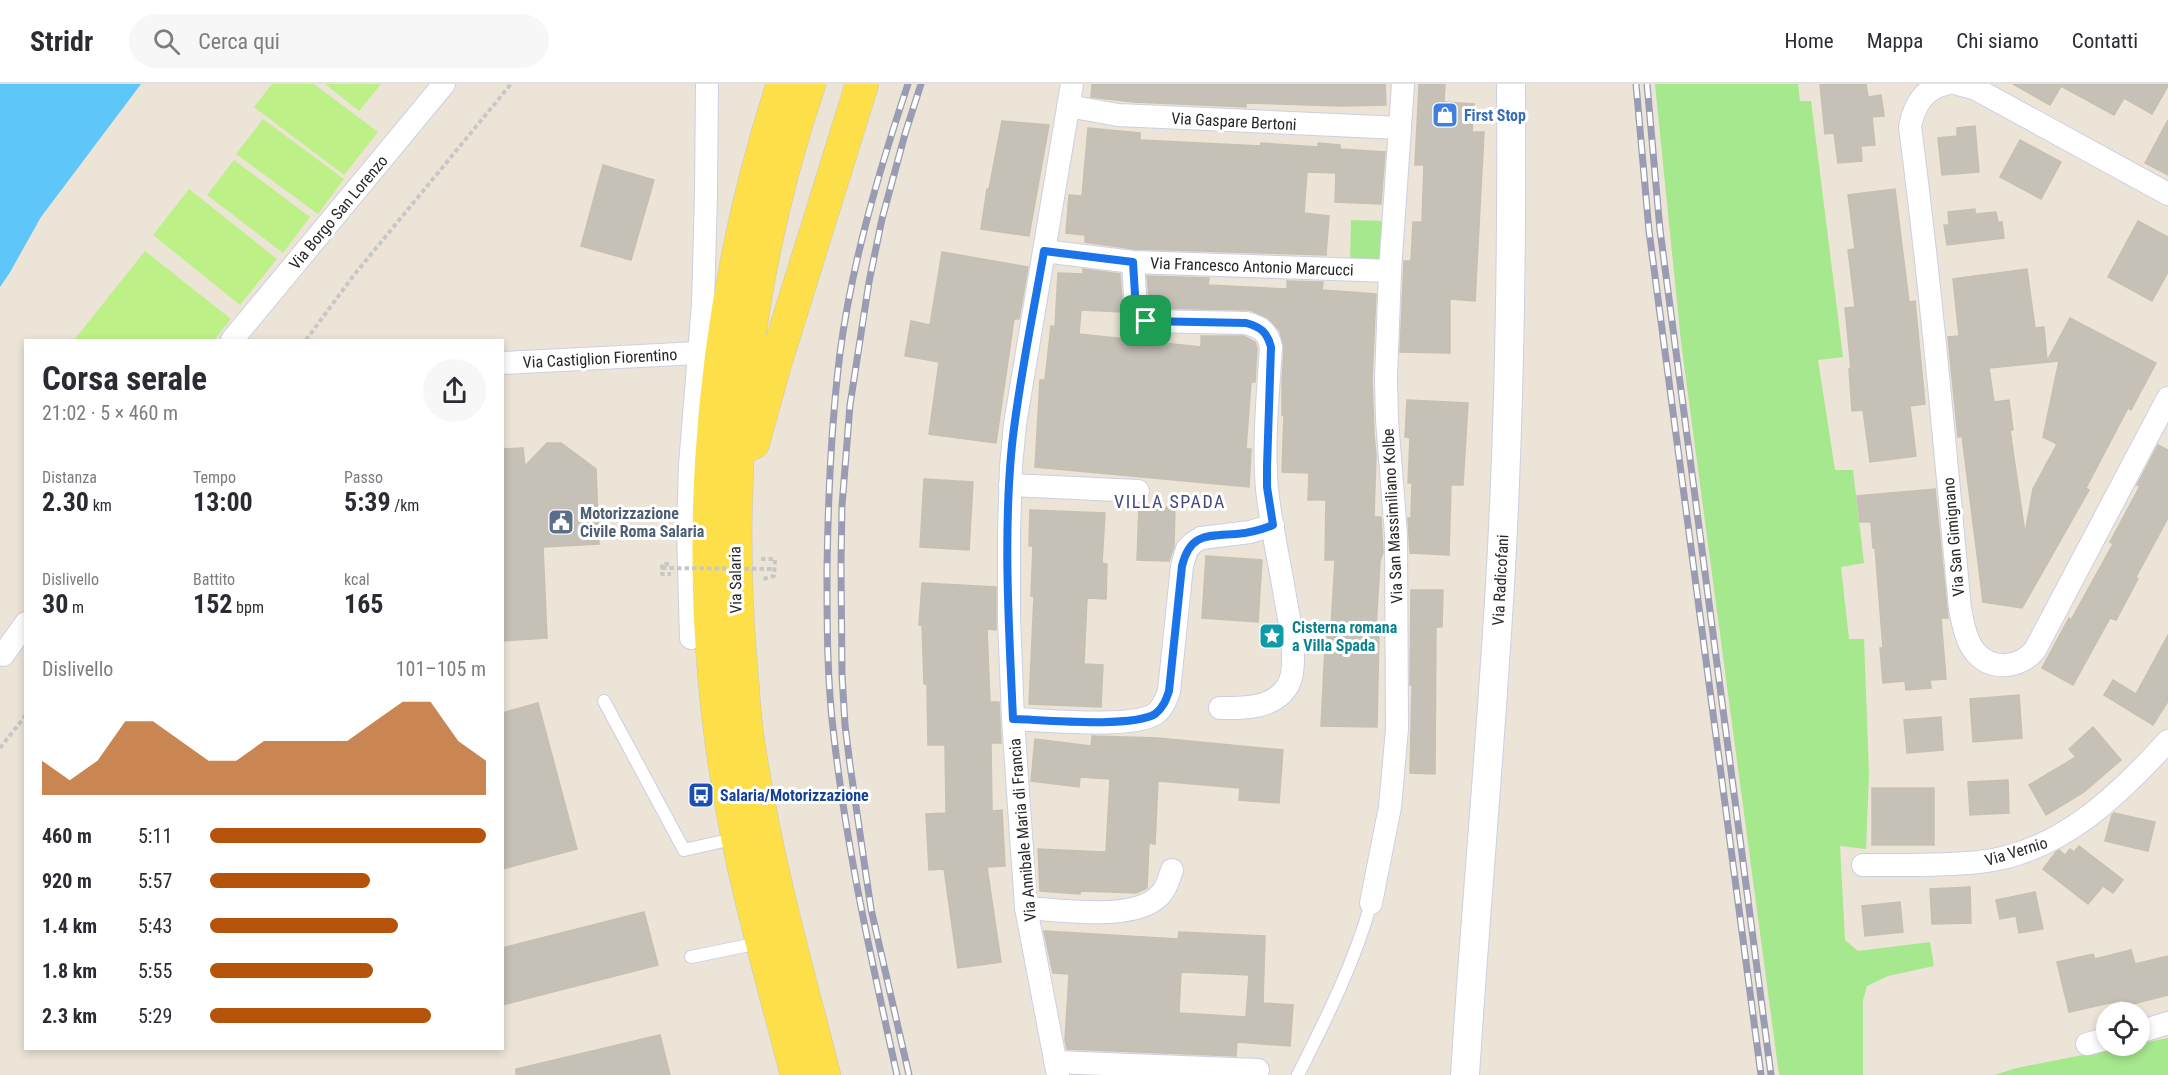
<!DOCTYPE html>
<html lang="it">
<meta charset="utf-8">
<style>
:root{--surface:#fff;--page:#f7f7f7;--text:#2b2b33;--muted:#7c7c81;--line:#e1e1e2;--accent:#b45309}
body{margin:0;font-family:"Roboto Condensed",sans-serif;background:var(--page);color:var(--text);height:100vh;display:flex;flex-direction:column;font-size:22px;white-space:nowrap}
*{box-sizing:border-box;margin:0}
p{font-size:20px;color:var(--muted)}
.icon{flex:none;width:33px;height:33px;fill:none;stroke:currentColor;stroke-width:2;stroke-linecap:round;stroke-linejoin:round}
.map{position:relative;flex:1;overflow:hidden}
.panel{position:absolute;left:24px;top:255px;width:480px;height:711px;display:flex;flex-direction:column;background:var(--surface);border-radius:0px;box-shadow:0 3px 9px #0003}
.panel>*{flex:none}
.controls{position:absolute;left:2096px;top:918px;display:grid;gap:12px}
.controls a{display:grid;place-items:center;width:54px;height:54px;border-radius:50%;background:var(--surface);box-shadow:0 3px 9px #0003;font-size:30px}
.pin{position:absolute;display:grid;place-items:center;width:51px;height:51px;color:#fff;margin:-26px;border-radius:12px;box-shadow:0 3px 9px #0006}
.round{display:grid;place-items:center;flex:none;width:63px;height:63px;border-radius:32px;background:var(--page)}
.headline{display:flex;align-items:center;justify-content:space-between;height:102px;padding:0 18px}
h1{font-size:33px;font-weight:700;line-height:45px}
.stats{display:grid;grid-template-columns:repeat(3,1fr);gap:9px;height:102px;padding:6px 18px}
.stats div{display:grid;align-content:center}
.stats b{font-size:26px;font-weight:700}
.stats small{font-size:16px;font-weight:400}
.stats p{font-size:16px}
.chart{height:168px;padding:12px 18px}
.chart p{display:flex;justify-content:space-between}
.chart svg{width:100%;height:108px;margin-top:6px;fill:var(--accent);opacity:.7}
ul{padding:0 18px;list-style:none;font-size:20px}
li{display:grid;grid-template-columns:96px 72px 1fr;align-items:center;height:45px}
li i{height:15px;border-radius:8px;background:var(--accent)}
header{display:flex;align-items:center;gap:36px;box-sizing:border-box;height:84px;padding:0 30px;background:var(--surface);border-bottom:2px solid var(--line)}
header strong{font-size:28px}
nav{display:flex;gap:33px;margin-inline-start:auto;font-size:21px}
.search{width:420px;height:54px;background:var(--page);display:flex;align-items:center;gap:15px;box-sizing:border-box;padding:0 21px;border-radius:33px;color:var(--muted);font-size:22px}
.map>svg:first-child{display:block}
</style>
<header>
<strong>Stridr</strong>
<div class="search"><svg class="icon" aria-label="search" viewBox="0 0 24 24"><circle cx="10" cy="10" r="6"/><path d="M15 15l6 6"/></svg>Cerca qui</div>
<nav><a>Home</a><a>Mappa</a><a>Chi siamo</a><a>Contatti</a></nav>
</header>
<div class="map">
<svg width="2168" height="991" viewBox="0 0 2168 991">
<rect width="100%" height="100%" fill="#ece4d7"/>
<!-- green -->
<g fill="#a6e88d">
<polygon points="1655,0 1798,0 1800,17 1811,17 1843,273 1818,276 1835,386 1853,386 1864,479 1841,483 1849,555 1864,555 1869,691 1866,765 1840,762 1845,856 1858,867 1930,858 1934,882 1888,892 1867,902 1863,916 1863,991 1779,991 1681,258"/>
<polygon points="1351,136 1384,137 1383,182 1350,181"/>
<polygon points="2168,954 2168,991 1994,991 2017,984"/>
</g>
<!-- pitch -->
<g fill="#bdf187">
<polygon points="272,0 314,0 378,48 344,91 254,23"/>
<polygon points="325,0 381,0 359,27"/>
<polygon points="263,35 344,95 318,130 236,70"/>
<polygon points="234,76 310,133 283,169 207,111"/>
<polygon points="189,105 277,175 240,221 153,151"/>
<polygon points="145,167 231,235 214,256 74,256"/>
</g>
<!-- water -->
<polygon fill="#5ec6f9" points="0,0 141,0 41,133 9,190 0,203"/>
<!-- building -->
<g fill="#c6c1b7" stroke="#c7c0b1" stroke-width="1.5" fill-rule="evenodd">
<polygon points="1092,0 1385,0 1386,21 1342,22 1246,19 1246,23 1133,18 1091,13"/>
<polygon points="1419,0 1445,0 1444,18 1474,20 1472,48 1484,48 1475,217 1450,215 1450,269 1400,268 1404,177 1411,177 1413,138 1422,138 1424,81 1415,81"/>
<polygon points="1820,0 1866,0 1868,13 1881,11 1884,32 1872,33 1875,61 1861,62 1862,77 1838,79 1834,49 1825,50"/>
<polygon points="2013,0 2168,0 2168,2 2152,30 2124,14 2114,31 2061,2 2050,21"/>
<polygon points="2168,36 2168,91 2145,79"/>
<polygon points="1002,37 1049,41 1029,152 981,145 987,105 989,105"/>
<polygon points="1975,42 1979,88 1942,91 1938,54 1957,52 1957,44"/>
<polygon points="1088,44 1140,49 1140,56 1261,62 1261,59 1318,63 1318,59 1340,61 1340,65 1385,68 1381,120 1335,118 1336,89 1307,88 1304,129 1329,132 1326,171 1134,165 1085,158 1085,151 1066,149 1069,111 1082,112"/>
<polygon points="2020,56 2061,78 2041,115 2000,93"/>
<polygon points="603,81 654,96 631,176 581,162"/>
<polygon points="1895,105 1909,218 1915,217 1925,320 1910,322 1916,372 1870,378 1863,326 1852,327 1849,285 1851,285 1845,224 1855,223 1848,166 1855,165 1848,111"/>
<polygon points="1975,125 1975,130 1996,128 1998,138 2002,138 2004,154 1947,161 1944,141 1949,141 1948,128"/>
<polygon points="2138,137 2168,153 2168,188 2152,217 2108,193"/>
<polygon points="942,168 1028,183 1019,235 1014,235 996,359 929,350 939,278 905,272 911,237 930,241"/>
<polygon points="1083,185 1120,190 1123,228 1081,226 1079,250 1201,263 1201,252 1244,252 1255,258 1257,264 1255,298 1251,298 1246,365 1251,365 1249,403 1035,383 1040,296 1045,296 1051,242 1055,243 1058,189 1083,190"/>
<path d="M2027 185 2035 244 2044 243 2047 277 2070 234 2156 279 2131 326 2128 324 2086 404 2089 406 2022 524 1983 518 1962 352 1958 353 1948 253 1959 252 1953 195ZM2059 277 2043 353 2057 360 2033 405 2025 449 2010 346H2013L2009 316 1994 318 1989 284Z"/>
<polygon points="1147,192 1209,194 1208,201 1287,205 1287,197 1323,198 1322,206 1376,210 1372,294 1374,351 1376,371 1374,433 1381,433 1383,469 1380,477 1376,545 1379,545 1377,643 1321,642 1326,543 1331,544 1335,476 1325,476 1326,416 1308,416 1309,389 1282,388 1284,331 1282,331 1282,299 1284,264 1280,247 1268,234 1250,226 1150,224"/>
<polygon points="1407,316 1468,319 1463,401 1451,401 1449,471 1410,469 1408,434 1411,434 1412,399 1408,399 1410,354 1405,353"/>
<polygon points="547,359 561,359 596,385 599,460 543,463 547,554 502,557 502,365 523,364 525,382"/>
<polygon points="2158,361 2168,366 2168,434 2136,493 2138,495 2116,536 2110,534 2073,601 2042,584 2069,534 2071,536 2113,460 2110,458 2140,402 2137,401"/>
<polygon points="924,395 973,398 969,466 920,463"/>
<polygon points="1935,405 1948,534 1941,534 1946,595 1930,596 1931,604 1906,606 1905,597 1883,599 1880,564 1883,564 1875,464 1873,464 1871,438 1860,438 1857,412"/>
<polygon points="1139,422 1175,424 1174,462 1169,477 1137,476"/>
<polygon points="1030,426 1105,429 1102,479 1107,480 1106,515 1087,514 1084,580 1103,581 1101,623 1029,620 1034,512 1031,512 1033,462 1029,462"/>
<polygon points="1206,472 1262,476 1258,538 1202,534"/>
<polygon points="922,499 996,503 996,546 987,545 990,618 999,618 1001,659 991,659 992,727 1002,726 1005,782 987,783 1001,878 958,884 944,785 929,786 926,730 946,729 945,661 928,661 927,600 924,600 922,541 919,541"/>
<polygon points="1411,506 1443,506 1442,543 1436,543 1435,690 1410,689 1412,601 1410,601"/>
<polygon points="2168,551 2168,617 2153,641 2104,611 2113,596 2136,610"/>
<polygon points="2019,611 2022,654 1973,658 1970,615"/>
<polygon points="538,619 577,765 502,785 502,629"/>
<polygon points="1941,633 1943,666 1907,669 1904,636"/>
<polygon points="2093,643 2121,676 2084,708 2046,731 2029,701 2076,673 2069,665"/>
<polygon points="1092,652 1158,654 1283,666 1279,719 1239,716 1240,704 1158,697 1155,760 1149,759 1147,804 1136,809 1080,807 1080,810 1040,807 1038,765 1106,768 1110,695 1080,693 1079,703 1031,697 1035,655 1091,662"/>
<polygon points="2008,696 2009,729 1970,731 1968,698"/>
<rect x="1872" y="704" width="62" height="57"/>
<polygon points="2114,729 2155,738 2148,767 2105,757 2112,731"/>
<polygon points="2079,762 2123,796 2113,809 2103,802 2088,820 2043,785 2056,768 2059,766 2065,771 2070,765 2074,768"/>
<polygon points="1970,803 1971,839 1932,840 1930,805"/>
<polygon points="2035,808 2043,845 2019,849 2016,832 2000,835 1996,816"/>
<polygon points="1900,818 1903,848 1865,852 1862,822"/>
<polygon points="644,828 658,881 502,921 502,864"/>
<path d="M1044 847 1178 855 1179 848 1265 852 1263 919 1293 921 1290 962 1237 958 1236 972 1067 965 1065 956 1069 890 1053 889ZM1181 888 1249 891 1246 933 1179 929Z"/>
<polygon points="2131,866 2135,880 2168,872 2168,911 2125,922 2123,916 2069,928 2057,878 2093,870 2095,875"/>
<polygon points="660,951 670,991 516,991 516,985"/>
</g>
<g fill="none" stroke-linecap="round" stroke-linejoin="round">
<!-- service casing -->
<g stroke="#cccfe2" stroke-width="14">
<g id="service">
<polyline points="604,617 684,766 737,754"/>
<polyline points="691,873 759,859"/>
<path d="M1298 991C1326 935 1354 880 1371 819"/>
</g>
</g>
<!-- minor casing -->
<g stroke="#cccfe2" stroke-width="24">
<g id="minor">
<path d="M1946 0C1924 4 1914 22 1910 43 1931 203 1945 364 1960 525 1963 539 1966 558 1976 569 1993 588 2021 583 2035 566L2168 314"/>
<polyline points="1958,0 1976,5 2168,110"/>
<polyline points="1068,22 1118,31 1400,44"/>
<polyline points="1044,167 1133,178 1390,187"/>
<path d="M1133 178 1136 227 1140 234 1146 237 1246 239C1261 243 1268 248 1271 263 1268 310 1263 358 1267 405 1271 443 1280 480 1286 518 1290 538 1299 585 1287 603 1273 625 1243 624 1220 624"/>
<polyline points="232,256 444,0"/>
<polyline points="502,279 698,269"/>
<polyline points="1010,401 1138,407"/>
<polyline points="691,554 688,446 690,381 703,220 706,110 707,0"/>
<polyline points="3,571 26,539"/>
<path d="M1013 635C1044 636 1132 645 1155 630 1163 624 1166 616 1169 607L1182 482 1187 465 1193 459 1201 454 1250 448 1273 441"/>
<path d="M1863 781C1901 781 1941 782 1979 778 2058 770 2117 713 2168 657"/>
<polyline points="1371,819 1390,723 1397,645 1396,450 1387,336 1386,294 1390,187 1403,0"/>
<path d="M1026 824C1061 826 1135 838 1160 811 1167 804 1169 794 1172 786"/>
<polyline points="2139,948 2168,939"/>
<polyline points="2087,960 2106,955"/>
<polyline points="1055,978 1258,986"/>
<polyline points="1058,991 1026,824 1013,635 1009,534 1009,448 1011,382 1015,340 1072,0"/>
</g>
</g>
<!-- tertiary casing -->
<g stroke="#cccfe2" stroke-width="30">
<path id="tertiary" d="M1465 991C1476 815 1493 640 1502 464 1510 309 1512 155 1511 0"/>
</g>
<!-- primary casing -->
<g stroke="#c7c7c7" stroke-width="34">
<g id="primary">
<path d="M783 0C704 243 687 505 738 755 754 834 777 913 797 991"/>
<path d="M809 0C745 189 724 386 741 585 743 606 744 628 747 650 763 765 795 878 824 991"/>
<polyline points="753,359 774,283 862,0"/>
</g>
</g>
<!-- path -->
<g stroke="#c7c7c7" stroke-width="4" stroke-dasharray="4.5 3" stroke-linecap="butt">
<polyline points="306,256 354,191 511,0"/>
<polyline points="761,475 775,475 774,492 763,495"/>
<polyline points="669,480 662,480 662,490 671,490"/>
<polyline points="0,664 26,631"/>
</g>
<!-- service -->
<use href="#service" stroke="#fff" stroke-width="12"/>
<!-- minor -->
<use href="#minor" stroke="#fff" stroke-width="22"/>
<!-- tertiary -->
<use href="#tertiary" stroke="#fff" stroke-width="28"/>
<!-- primary -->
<use href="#primary" stroke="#fddf4a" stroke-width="33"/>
<!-- rail casing -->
<g stroke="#9a9cb4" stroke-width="7">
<g id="rail">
<polyline points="1636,0 1649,147 1761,991"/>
<polyline points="1647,0 1660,146 1771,991"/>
<path d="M897 991C872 879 847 767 834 653 827 598 827 542 827 486 828 414 831 341 840 269 852 178 879 87 908 0"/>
<polyline points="909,991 871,825 850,681 845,641 842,591 841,480 842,422 850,321 869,198 882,135 905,50 921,0"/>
</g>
</g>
<!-- rail -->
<use href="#rail" stroke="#fff" stroke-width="4.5" stroke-dasharray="14" stroke-linecap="butt"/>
<!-- path-bridge -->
<polyline stroke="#c7c7c7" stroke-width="4" stroke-dasharray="4.5 3" stroke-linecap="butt" points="662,484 774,485"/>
</g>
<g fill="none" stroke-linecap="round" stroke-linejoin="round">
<!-- route casing -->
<g stroke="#fff" stroke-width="12">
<path id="route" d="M1044 167 1133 178 1136 227 1140 234 1146 237 1246 239C1261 243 1267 248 1271 263L1267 383V403L1273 441C1261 446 1249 449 1236 450 1207 452 1190 449 1182 482L1169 607C1166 616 1163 624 1155 630 1132 644 1044 636 1013 635 1009 544 1003 451 1012 361 1019 296 1033 231 1044 167Z"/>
</g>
<!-- route -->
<use href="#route" stroke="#1a73e8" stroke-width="8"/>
</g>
<!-- icons -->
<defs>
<g id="shop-square" transform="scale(1.35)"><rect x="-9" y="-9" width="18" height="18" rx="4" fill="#3f7fe0" stroke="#fff"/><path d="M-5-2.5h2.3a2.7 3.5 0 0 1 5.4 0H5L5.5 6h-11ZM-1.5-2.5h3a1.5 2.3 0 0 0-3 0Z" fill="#fff"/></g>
<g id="civic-square" transform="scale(1.35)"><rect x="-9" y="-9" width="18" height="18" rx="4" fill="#5c6f8a" stroke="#fff"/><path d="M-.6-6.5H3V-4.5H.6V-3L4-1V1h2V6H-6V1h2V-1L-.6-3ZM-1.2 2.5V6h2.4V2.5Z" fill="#fff"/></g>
<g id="sight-square" transform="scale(1.35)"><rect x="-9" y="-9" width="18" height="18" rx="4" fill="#0f9aa8" stroke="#fff"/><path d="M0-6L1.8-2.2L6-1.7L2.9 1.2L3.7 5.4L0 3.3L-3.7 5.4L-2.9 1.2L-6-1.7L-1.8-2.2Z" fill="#fff"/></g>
<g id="bus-square" transform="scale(1.35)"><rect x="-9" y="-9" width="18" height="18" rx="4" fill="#1a4fb4" stroke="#fff"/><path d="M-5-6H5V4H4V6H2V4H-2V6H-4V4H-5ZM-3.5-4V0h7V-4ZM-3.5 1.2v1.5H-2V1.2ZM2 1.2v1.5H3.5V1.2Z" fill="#fff"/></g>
</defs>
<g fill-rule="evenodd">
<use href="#shop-square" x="1445" y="31"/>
<use href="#civic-square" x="561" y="438"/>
<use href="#sight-square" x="1272" y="552"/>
<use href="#bus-square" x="701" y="711"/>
</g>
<g text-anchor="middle" stroke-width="6" stroke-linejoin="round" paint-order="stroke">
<!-- shop labels -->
<g font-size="16" font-weight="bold" fill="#366cbe" stroke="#fff" text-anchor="start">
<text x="1464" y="37">First Stop</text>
</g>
<!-- street labels -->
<g font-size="16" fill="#272727" stroke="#fff">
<text transform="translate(1234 37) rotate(3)" y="6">Via Gaspare Bertoni</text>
<text transform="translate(338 128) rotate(-50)" y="6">Via Borgo San Lorenzo</text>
<text transform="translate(1252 182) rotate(2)" y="6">Via Francesco Antonio Marcucci</text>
<text transform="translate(600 274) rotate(-3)" y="6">Via Castiglion Fiorentino</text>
<text transform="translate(1392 432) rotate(-93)" y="6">Via San Massimiliano Kolbe</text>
<text transform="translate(1953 453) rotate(-95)" y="6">Via San Gimignano</text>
<text transform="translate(735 496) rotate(-91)" y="6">Via Salaria</text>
<text transform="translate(1500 496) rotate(-87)" y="6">Via Radicofani</text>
<text transform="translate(1022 746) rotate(-95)" y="6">Via Annibale Maria di Francia</text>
<text transform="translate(2016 767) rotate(-17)" y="6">Via Vernio</text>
</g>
<!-- service labels -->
<g font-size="16" font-weight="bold" fill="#4e5e75" stroke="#fff" text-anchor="start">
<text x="580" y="435">Motorizzazione<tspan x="580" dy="18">Civile Roma Salaria</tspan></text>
</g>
<!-- culture labels -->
<g font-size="16" font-weight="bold" fill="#0d838f" stroke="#fff" text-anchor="start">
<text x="1292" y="549">Cisterna romana<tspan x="1292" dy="18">a Villa Spada</tspan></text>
</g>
<!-- transit labels -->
<g font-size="16" font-weight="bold" fill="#164399" stroke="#fff" text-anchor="start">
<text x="720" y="717">Salaria/Motorizzazione</text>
</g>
<!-- neighbourhood labels -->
<g font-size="18" letter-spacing="1.5" fill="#444a7b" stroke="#fff">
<text x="1170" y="424">VILLA SPADA</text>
</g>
</g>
</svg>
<div class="controls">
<a><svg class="icon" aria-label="locate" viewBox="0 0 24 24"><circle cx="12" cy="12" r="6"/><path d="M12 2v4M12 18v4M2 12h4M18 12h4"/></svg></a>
</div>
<div class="pin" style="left:1146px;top:237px;background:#1e9e55"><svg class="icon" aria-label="arrive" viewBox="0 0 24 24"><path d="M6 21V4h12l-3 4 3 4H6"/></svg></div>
<section class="panel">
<div class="headline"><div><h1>Corsa serale</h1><p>21:02 · 5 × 460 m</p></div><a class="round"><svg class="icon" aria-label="share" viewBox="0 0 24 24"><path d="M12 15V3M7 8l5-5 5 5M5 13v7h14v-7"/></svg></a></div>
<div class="stats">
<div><p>Distanza</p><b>2.30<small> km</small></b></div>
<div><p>Tempo</p><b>13:00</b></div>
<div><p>Passo</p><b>5:39<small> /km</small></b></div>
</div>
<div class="stats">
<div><p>Dislivello</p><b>30<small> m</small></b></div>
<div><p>Battito</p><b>152<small> bpm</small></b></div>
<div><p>kcal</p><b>165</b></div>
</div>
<div class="chart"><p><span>Dislivello</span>101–105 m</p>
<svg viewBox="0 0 160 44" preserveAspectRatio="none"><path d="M0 44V30L10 38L20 30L30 14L40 14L50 22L60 30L70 30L80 22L90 22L100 22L110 22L120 14L130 6L140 6L150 22L160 30V44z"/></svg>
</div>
<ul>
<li><b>460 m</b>5:11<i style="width:100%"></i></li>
<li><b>920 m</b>5:57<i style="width:58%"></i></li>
<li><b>1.4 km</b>5:43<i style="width:68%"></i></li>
<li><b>1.8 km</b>5:55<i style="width:59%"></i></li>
<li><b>2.3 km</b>5:29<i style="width:80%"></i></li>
</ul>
</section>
</div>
